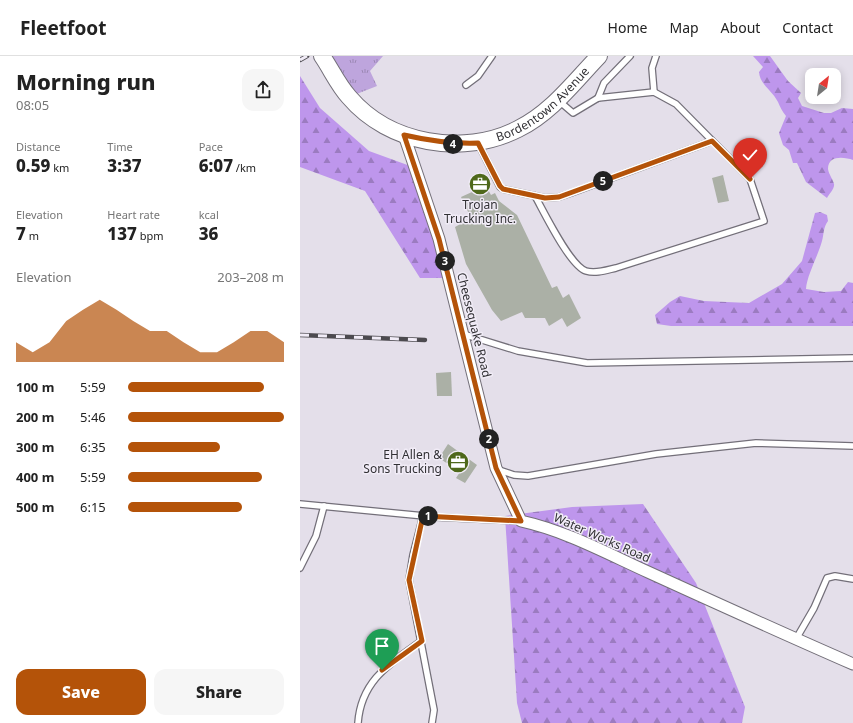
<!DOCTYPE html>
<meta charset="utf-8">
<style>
:root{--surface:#fff;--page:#f6f6f6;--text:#222;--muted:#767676;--line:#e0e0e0;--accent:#b45309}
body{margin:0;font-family:"Noto Sans",sans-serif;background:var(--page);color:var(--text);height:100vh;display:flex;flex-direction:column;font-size:15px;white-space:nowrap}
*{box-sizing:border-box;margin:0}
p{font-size:13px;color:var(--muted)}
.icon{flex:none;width:22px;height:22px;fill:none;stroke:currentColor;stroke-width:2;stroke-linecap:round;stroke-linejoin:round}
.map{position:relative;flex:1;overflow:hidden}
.drawer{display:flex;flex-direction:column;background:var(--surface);width:300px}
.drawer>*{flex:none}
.needle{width:26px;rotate:30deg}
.tools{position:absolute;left:505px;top:12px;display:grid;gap:8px}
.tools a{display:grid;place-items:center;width:36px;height:36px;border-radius:8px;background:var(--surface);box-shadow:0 2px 10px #0003;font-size:20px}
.pin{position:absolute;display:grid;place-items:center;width:34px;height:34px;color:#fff;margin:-41px -17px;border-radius:50% 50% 50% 0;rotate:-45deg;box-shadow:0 0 4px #0007}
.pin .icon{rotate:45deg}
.km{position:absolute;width:20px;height:20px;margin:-10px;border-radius:50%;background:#222;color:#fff;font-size:11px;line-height:20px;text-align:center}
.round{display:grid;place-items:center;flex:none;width:42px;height:42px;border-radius:12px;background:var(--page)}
.head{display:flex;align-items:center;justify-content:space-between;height:68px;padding:0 16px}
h1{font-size:22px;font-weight:800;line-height:30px}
.stats{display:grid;grid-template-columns:repeat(3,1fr);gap:6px;height:68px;padding:4px 16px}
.stats div{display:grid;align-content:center}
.stats b{font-size:17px;font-weight:800}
.stats small{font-size:11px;font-weight:400}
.stats p{font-size:11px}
.chart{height:112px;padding:8px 16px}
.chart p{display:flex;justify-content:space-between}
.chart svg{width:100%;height:72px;margin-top:4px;fill:var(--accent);opacity:.7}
.button{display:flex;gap:8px;margin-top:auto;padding:8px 16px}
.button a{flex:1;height:46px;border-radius:12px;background:var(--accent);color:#fff;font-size:16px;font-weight:800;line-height:46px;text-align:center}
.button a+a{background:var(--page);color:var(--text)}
ul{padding:0 16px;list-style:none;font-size:13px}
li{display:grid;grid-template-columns:64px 48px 1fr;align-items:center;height:30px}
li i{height:10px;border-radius:5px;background:var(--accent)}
header{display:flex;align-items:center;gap:24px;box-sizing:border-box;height:56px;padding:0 20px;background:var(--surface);border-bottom:1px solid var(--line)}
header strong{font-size:19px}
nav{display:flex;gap:22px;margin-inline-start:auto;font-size:14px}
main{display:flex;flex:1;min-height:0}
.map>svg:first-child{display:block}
</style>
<header>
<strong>Fleetfoot</strong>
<nav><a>Home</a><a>Map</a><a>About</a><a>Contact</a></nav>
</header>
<main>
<section class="drawer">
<div class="head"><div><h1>Morning run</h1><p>08:05</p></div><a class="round"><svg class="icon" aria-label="share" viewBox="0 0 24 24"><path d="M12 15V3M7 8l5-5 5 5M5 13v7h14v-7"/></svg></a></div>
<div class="stats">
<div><p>Distance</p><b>0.59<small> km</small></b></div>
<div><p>Time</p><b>3:37</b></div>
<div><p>Pace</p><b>6:07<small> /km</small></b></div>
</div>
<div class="stats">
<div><p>Elevation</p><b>7<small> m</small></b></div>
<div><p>Heart rate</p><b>137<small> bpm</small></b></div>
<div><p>kcal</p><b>36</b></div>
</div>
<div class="chart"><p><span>Elevation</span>203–208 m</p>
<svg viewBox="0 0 160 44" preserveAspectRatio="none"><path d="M0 44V32L10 38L20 32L30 19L40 12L50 6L60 12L70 19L80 25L90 25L100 32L110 38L120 38L130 32L140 25L150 25L160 32V44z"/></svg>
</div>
<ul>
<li><b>100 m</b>5:59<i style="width:87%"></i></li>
<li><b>200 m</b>5:46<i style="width:100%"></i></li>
<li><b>300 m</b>6:35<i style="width:59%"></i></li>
<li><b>400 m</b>5:59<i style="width:86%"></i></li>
<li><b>500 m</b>6:15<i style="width:73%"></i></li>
</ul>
<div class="button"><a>Save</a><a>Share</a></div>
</section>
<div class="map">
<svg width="553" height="667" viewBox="0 0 553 667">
<defs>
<pattern id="grass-tufts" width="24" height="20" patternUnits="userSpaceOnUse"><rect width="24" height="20" fill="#bea5dd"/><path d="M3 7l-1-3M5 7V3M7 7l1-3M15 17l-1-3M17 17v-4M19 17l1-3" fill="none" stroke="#9b87b4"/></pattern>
<pattern id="forest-firs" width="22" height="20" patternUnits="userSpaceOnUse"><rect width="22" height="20" fill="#be96ec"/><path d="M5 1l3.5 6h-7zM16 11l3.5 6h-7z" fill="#9b7bc0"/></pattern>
</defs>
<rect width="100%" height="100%" fill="#e4dfea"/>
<!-- grass -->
<polygon fill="url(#grass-tufts)" points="22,0 83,0 70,15 77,30 49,41"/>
<!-- forest -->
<g fill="url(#forest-firs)">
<path d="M453 0H470L488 25 501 37 498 42 502 50 524 57H531L542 52 553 53V104C544 101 528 99 528 113 529 119 533 123 534 128 535 132 529 138 527 142L506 126 497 107H493L489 94 483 89 479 77 486 60C482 55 480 51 478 46 472 34 460 29 459 16L463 11Z"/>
<polygon points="0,20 20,52 69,95 113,111 150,222 120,222 65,135 0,111"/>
<path d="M520 156 527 159 528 165C523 172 524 178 522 185 518 200 507 219 506 233L524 236 541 235 548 226 553 227V270H371L357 268 355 259 370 246 380 240 404 245 449 247 482 228 502 205 515 157Z"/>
<polygon points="343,448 396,527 445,651 442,667 222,667 217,647 205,460 272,451"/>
</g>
<!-- building -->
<g fill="#abb0a6">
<polygon points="423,119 429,145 418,147 412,122"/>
<polygon points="182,123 191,139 195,137 199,145 217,159 252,232 257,230 263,242 269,238 281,262 267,271 262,262 249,270 245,262 225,262 222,256 201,265 192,254 166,208 155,171 171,162 161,141 172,136 169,130"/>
<polygon points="151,316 152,340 137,340 136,317"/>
<polygon points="148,388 177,409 165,427 156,422 160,416 139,402"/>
</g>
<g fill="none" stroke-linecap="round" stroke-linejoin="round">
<!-- lane casing -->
<g stroke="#736f79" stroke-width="8">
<g id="lane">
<polyline points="166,29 178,20 192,0"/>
<polyline points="354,36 352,12 356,0"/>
<polyline points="298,42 304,27 330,0"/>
<polyline points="178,87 200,131 203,133 245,142 259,141 271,137 412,85"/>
<path d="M235 140C244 156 270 210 286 215 296 218 307 214 316 212L464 165 450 123 376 48 354 36 298 42 273 57 259 45"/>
<polyline points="163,278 218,295 287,307 553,302"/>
<polyline points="196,413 214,419 228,420 356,398 456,387 553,390"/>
<polyline points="0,448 135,461 221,465"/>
<polyline points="123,460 113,499 109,524 134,654 132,667"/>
<polyline points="0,512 16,480 24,450"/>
<polyline points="496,583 514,552 527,522 535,520 553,523"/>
<path d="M58 667C61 624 91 607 121 585"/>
</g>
</g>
<!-- street casing -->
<g stroke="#736f79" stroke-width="13">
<path id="street" d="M104 79 139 183 196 412 221 465C266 475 306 497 348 516 416 547 484 578 553 608"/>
</g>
<!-- secondary casing -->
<g stroke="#736f79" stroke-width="18">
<g id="secondary">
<path id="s1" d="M22 0C31 13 38 29 49 41 89 88 163 101 218 73 251 57 274 26 299 0"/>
</g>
</g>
<!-- lane -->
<use href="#lane" stroke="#fff" stroke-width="5.5"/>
<!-- street -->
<use href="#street" stroke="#fff" stroke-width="11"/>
<!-- secondary -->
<use href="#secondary" stroke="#fff" stroke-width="16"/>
<!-- rail casing -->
<g stroke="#4c4a4f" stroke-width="4.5">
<g id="rail">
<polyline points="0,4 7,0"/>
<polyline points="0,279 125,284"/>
</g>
</g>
<!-- rail -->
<use href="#rail" stroke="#f1ecf7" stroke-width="3" stroke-dasharray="9" stroke-linecap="butt"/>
</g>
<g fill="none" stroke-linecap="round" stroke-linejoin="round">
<!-- route casing -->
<g stroke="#fff" stroke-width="8">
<path id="route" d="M82 614 122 585 109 524 123 460 221 465 196 412 139 183 104 79C130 85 152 88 178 87L200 130 203 133 245 142 259 141 412 85 450 123"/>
</g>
<!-- route -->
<use href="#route" stroke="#b45309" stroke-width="5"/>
</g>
<!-- icons -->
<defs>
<g id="office-disc" transform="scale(1.15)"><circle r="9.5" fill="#4e681a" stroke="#f1ecf7"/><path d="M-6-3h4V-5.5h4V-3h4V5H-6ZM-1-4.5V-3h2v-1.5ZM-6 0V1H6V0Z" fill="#fff"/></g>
</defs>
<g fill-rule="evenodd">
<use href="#office-disc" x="180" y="128"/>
<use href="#office-disc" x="158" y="406"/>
</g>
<g text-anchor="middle" stroke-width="3" stroke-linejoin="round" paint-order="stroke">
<!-- street labels -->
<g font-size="12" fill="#313034" stroke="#f1ecf7">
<text dy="4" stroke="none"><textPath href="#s1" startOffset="268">Bordentown Avenue</textPath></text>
<text transform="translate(174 269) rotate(76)" y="4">Cheesequake Road</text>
<text transform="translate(302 482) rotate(24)" y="4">Water Works Road</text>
</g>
<!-- poi labels -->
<g font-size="12" fill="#313034" stroke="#f1ecf7">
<text x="180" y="153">Trojan<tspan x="180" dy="14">Trucking Inc.</tspan></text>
<text x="142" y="403" text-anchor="end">EH Allen &amp;<tspan x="142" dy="14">Sons Trucking</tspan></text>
</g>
</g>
</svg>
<div class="tools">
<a><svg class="needle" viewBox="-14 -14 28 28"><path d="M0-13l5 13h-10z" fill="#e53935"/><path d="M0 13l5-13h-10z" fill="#767676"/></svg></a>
</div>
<div class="pin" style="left:82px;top:614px;background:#1e9e55"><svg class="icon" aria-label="arrive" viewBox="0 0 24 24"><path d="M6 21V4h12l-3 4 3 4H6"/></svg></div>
<div class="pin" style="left:450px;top:123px;background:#d93025"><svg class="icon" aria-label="check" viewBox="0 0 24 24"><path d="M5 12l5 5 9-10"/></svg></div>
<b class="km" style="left:128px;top:460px">1</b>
<b class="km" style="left:189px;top:383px">2</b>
<b class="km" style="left:145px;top:205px">3</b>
<b class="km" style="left:153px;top:88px">4</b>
<b class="km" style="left:303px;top:125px">5</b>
</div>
</main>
